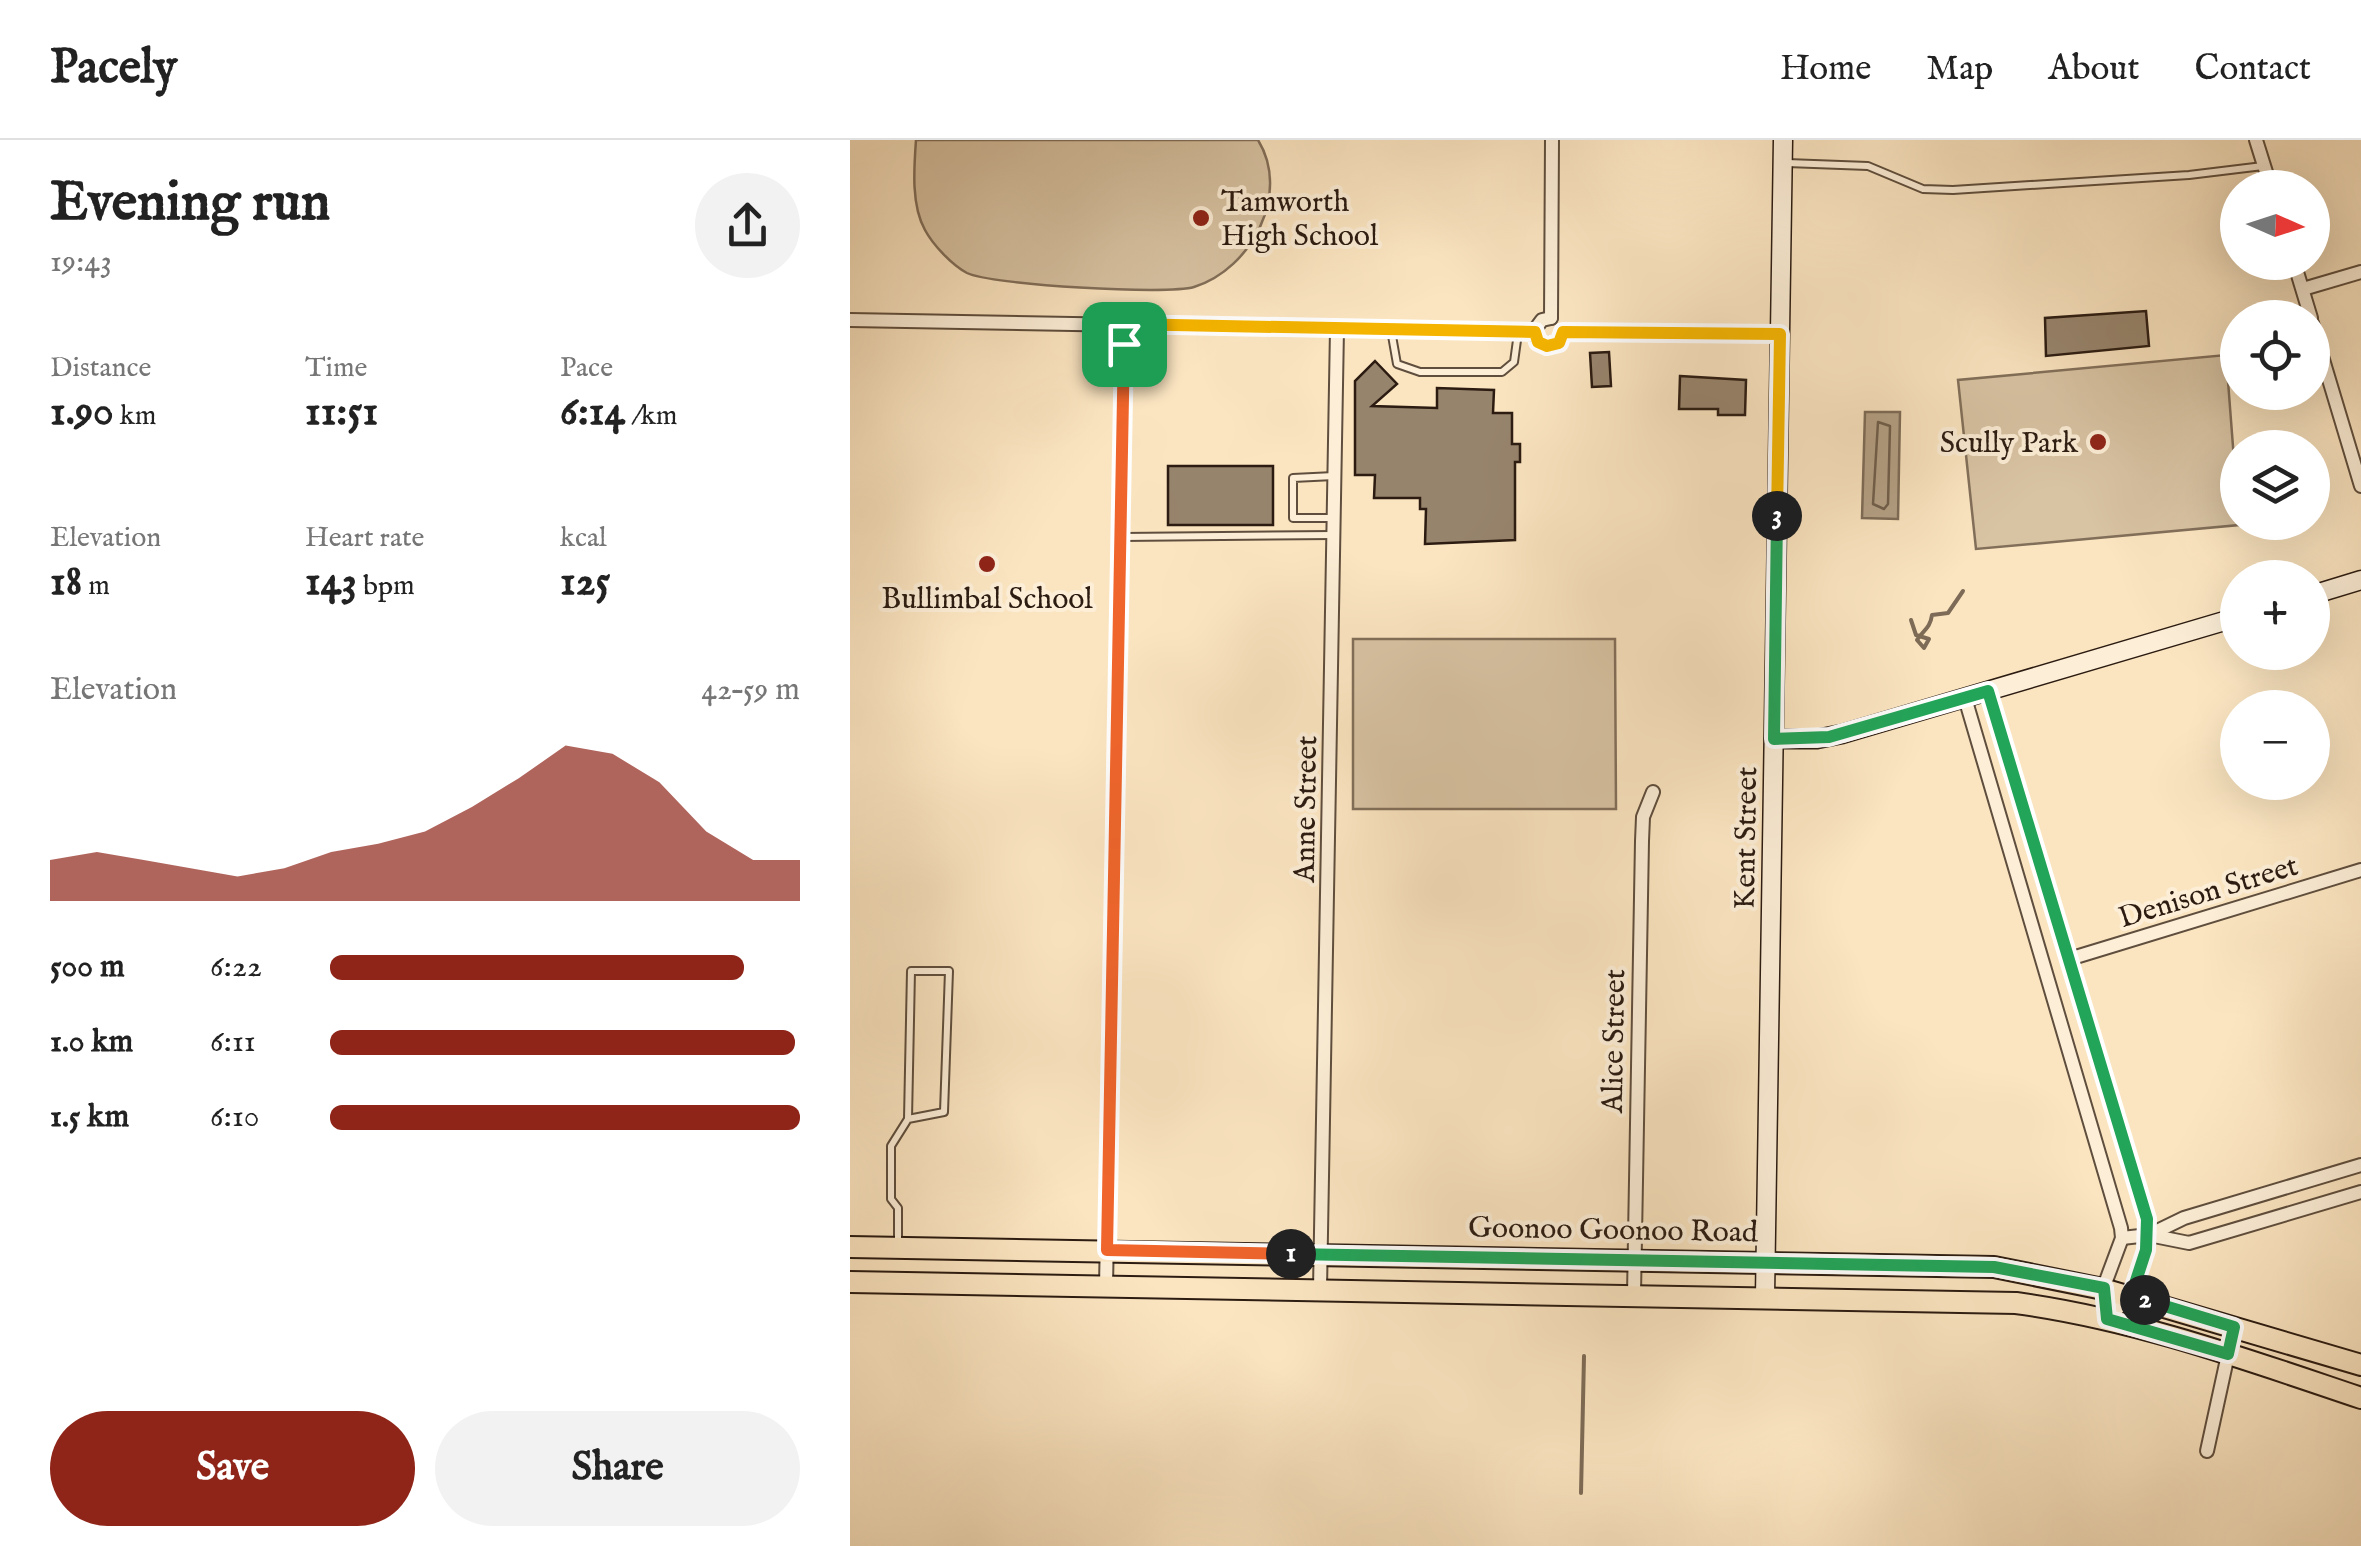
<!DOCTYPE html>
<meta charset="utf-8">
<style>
:root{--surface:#fff;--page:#f2f2f2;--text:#222;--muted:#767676;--line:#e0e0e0;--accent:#8f2418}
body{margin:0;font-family:"IM FELL English",serif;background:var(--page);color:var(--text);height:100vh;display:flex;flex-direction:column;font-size:38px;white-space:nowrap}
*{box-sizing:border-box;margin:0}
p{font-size:32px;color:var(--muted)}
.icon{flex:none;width:55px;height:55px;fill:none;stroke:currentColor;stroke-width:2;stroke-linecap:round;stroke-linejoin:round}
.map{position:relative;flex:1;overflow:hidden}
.drawer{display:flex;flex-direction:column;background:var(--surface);width:850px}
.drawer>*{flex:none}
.needle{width:65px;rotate:93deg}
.buttons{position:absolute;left:1370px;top:30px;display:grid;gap:20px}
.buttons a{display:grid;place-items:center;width:110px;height:110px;border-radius:50%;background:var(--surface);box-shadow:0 10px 40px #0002;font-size:50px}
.pin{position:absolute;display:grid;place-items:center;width:85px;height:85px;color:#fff;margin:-42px;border-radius:20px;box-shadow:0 5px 15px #0006}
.km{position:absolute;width:50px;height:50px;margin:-25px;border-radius:50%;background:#222;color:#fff;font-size:28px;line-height:50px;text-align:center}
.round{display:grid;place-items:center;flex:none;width:105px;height:105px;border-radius:52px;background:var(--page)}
.overview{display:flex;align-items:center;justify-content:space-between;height:170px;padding:0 50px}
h1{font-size:55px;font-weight:700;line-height:75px}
.stats{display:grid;grid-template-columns:repeat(3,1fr);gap:15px;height:170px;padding:10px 50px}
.stats div{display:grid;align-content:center}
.stats b{font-size:42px;font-weight:700}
.stats small{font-size:28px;font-weight:400}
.stats p{font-size:28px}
.chart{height:280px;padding:20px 50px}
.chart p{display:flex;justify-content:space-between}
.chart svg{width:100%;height:180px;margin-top:10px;fill:var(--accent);opacity:.7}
.primary-button{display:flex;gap:20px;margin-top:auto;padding:20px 50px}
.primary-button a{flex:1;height:115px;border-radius:60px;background:var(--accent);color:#fff;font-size:40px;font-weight:700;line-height:115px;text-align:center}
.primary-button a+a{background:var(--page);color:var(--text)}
ul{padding:0 50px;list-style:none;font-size:32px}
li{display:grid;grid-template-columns:160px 120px 1fr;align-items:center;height:75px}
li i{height:25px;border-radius:12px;background:var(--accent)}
header{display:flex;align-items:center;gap:60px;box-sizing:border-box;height:140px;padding:0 50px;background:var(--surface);border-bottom:2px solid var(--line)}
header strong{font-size:48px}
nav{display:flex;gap:55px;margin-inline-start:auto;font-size:35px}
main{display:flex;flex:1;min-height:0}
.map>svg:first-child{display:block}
</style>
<header>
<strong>Pacely</strong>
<nav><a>Home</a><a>Map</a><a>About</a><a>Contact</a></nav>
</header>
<main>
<section class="drawer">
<div class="overview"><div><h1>Evening run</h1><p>19:43</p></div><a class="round"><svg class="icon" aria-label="share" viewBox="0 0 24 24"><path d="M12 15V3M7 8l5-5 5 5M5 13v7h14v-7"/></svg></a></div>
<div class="stats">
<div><p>Distance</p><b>1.90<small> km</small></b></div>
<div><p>Time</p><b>11:51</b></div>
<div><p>Pace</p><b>6:14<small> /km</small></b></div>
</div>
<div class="stats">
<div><p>Elevation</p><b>18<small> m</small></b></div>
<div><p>Heart rate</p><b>143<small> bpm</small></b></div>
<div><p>kcal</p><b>125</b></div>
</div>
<div class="chart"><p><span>Elevation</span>42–59 m</p>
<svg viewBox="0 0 160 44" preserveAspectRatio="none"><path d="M0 44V34L10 32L20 34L30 36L40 38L50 36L60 32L70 30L80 27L90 21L100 14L110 6L120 8L130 15L140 27L150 34L160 34V44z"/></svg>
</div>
<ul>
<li><b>500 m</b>6:22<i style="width:88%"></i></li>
<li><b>1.0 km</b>6:11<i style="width:99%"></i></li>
<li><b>1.5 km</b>6:10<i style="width:100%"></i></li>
</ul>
<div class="primary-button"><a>Save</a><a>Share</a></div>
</section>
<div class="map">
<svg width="1511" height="1406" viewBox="0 0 1511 1406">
<rect width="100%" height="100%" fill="#fbe5c1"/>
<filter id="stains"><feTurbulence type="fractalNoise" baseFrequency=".002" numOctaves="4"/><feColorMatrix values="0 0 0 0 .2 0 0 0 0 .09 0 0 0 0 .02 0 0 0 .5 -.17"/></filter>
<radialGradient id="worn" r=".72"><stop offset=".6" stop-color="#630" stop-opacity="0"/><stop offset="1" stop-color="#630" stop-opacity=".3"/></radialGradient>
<!-- green -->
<g fill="#d8c3a3" stroke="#826f5a" stroke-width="2.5">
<path d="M66 0H408C441 53 402 129 344 147 318 155 141 145 117 133 102 125 83 105 75 90 61 65 64 28 66 0Z"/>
<polygon points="1376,215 1389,385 1126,409 1108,240"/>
<polygon points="503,499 765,499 766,669 503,669"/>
</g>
<!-- water -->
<polygon fill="#b4a085" stroke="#7d6b57" stroke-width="2.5" points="1015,272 1050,272 1048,379 1012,378"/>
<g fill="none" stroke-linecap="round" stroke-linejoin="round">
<!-- shore -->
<polygon stroke="#705e4b" stroke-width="2.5" points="1028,282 1040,286 1038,364 1034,369 1023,364"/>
<!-- stream -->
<g stroke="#7d6b57" stroke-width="4">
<path d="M1061 480 1066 495 1079 499 1074 508 1067 500C1073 490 1080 489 1082 475L1098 473 1113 451"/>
<polyline points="731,1353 734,1216"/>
</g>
</g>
<!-- building -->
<g fill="#97846d" stroke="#2b1b11" stroke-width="2.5">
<polygon points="1296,171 1299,206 1196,216 1195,178"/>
<polygon points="759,212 761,246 742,247 740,213"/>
<polygon points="525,221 547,244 522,266 587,268 587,248 644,250 643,273 662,273 662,304 670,304 670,322 665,322 665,400 575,404 576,369 570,369 570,358 524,358 525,335 505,335 505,241"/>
<polygon points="830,236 896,240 895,275 868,275 868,269 829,269"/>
<rect x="318" y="326" width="105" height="59"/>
</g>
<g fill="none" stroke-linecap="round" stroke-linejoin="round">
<!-- lane casing -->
<g stroke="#5f4e3d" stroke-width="10">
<g id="lane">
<polyline points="937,23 1018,26 1073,49 1103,50 1339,35 1413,26"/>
<polyline points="541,190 547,224 570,232 652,232 664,222 668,193"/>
<polyline points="484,378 443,378 443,338 484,336"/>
<polyline points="272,397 484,395"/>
<polyline points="48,1106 48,1068 41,1059 41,1006 58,979 61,831 99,831 94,972 58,979"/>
</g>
</g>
<!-- street casing -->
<g stroke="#5f4e3d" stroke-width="16">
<g id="street">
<polyline points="1406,0 1421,48"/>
<polyline points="1444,122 1461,178"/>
<polyline points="1453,149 1511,132"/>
<polyline points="701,178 702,0"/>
<polyline points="701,178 692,180 686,188 688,202 705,205 713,192"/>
<polyline points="0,180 685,192"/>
<polyline points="1462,183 1511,346"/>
<polyline points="713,192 930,195"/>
<polyline points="1138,551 1297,1079 1296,1110 1281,1156 1257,1179"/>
<polyline points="1115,558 1271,1088 1272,1098 1253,1149 1257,1179"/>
<polyline points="1219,819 1511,730"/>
<polyline points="1299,1095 1339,1103 1511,1052"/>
<polyline points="1272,1098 1299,1095 1334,1078 1511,1025"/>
<polyline points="256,1146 274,185"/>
<polyline points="470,1149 487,189"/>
<polyline points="784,1154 792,701 793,677 803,652"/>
<polyline points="1357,1311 1384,1187"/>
</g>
</g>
<!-- secondary casing -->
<g stroke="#2b1b11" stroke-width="21">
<g id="secondary">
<polyline points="1462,455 1511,440"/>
<polyline points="924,599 967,599 992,594 1388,477"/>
<polyline points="915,1156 933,0"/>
</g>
</g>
<!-- primary casing -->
<g stroke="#2b1b11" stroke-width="24">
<g id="primary">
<polyline points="0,1107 1144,1127 1253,1149 1511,1225"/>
<path d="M0 1142 1166 1163C1285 1179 1398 1220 1511 1258"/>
</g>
</g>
<!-- lane -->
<use href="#lane" stroke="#fceed7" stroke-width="6"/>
<!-- street -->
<use href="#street" stroke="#fceed7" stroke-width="12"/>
<!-- secondary -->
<use href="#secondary" stroke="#fceed7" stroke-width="18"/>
<!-- primary -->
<use href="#primary" stroke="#fbe5c1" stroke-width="20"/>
</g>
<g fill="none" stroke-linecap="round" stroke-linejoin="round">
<!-- split-1 casing -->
<g stroke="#fff" stroke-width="20">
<polyline id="split-1" points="274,204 257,1110 441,1114"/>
</g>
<!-- split-2 casing -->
<g stroke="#fff" stroke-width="20">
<polyline id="split-2" points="441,1114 1144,1127 1254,1148 1257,1179 1378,1214 1384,1187 1295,1160"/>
</g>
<!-- split-3 casing -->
<g stroke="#fff" stroke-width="20">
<polyline id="split-3" points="927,376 924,599 979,597 1138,551 1297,1079 1296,1110 1281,1156 1295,1160"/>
</g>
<!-- split-4 casing -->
<g stroke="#fff" stroke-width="20">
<polyline id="split-4" points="274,204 274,184 685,192 688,202 697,206 709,203 713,192 930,194 927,376"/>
</g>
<!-- split-1 -->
<use href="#split-1" stroke="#f0652b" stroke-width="12"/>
<!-- split-2 -->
<use href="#split-2" stroke="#22a559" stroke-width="12"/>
<!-- split-3 -->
<use href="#split-3" stroke="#22a559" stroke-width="12"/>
<!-- split-4 -->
<use href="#split-4" stroke="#f5b400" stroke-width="12"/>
</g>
<!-- markers -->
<g fill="#8f2418" stroke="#fceed7" stroke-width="4">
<circle cx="351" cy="78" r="10"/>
<circle cx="1248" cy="302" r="10"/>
<circle cx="137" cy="424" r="10"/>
</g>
<g text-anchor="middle" stroke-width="8" stroke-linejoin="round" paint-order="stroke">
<!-- poi labels -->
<g font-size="30" fill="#2b1b11" stroke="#fceed7" text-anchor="start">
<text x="371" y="71">Tamworth<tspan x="371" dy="34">High School</tspan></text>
<text x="1228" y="312" text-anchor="end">Scully Park</text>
<text x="137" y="468" text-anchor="middle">Bullimbal School</text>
</g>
<!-- street labels -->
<g font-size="30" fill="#2b1b11" stroke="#fceed7">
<text transform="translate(455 669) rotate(-89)" y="10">Anne Street</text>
<text transform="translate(895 698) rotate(-89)" y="10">Kent Street</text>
<text transform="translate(1358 751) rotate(-17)" y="10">Denison Street</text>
<text transform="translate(763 901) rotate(-89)" y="10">Alice Street</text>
<text transform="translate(763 1089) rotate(1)" y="10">Goonoo Goonoo Road</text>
</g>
</g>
<rect width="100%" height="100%" filter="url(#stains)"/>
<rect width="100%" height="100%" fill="url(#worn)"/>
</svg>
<div class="buttons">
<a><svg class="needle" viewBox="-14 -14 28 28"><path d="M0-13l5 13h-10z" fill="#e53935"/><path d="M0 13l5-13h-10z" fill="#767676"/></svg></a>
<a><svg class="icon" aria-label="locate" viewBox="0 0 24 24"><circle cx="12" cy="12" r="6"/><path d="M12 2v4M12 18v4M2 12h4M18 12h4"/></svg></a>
<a><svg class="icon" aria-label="layers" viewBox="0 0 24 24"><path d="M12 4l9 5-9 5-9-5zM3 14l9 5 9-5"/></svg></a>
<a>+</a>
<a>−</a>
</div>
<div class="pin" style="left:274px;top:204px;background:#1e9e55"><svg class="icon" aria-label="arrive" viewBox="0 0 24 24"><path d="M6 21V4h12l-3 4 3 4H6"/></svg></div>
<b class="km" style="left:441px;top:1114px">1</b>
<b class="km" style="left:1295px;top:1160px">2</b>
<b class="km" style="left:927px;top:376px">3</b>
</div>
</main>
